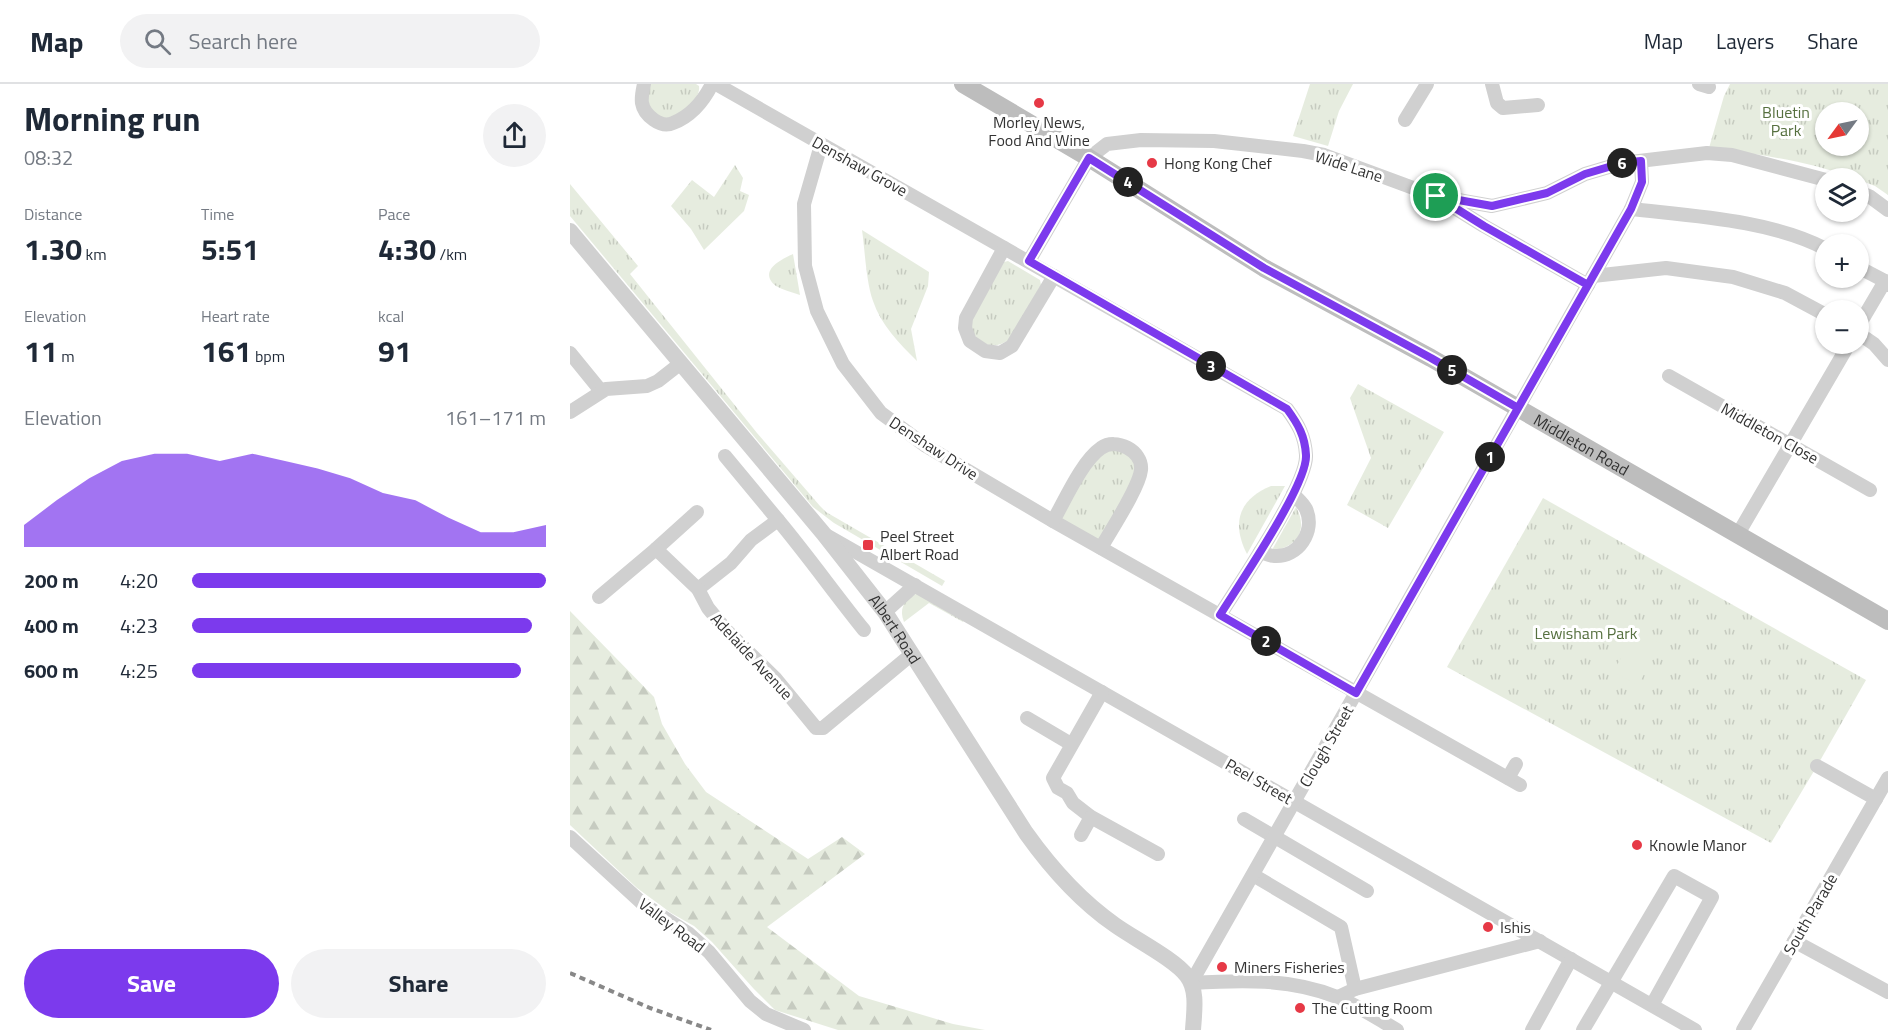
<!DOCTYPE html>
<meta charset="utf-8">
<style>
:root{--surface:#fff;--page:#f2f2f3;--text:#1f2937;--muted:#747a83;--line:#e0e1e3;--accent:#7c3aed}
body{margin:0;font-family:"Titillium Web",sans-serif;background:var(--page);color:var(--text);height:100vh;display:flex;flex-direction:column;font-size:22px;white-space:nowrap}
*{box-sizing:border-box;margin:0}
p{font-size:20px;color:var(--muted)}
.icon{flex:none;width:33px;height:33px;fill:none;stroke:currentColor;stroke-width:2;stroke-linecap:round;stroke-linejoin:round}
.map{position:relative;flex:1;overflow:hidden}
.sheet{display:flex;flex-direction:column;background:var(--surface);width:570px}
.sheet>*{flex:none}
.needle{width:39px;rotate:237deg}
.buttons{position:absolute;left:1245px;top:18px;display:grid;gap:12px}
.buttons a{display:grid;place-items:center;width:54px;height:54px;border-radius:50%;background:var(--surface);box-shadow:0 2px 4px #0004;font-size:30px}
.pin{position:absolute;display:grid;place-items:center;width:51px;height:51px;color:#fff;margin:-26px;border:3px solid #fff;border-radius:50%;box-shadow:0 2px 6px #0007}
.km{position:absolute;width:30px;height:30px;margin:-15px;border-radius:50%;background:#222;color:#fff;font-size:16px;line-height:30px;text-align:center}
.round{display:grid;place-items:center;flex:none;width:63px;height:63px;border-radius:32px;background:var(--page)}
.headline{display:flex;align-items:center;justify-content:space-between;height:102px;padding:0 24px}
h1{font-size:33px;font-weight:700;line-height:45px}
.figures{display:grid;grid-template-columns:repeat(3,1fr);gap:9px;height:102px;padding:6px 24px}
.figures div{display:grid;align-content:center}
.figures b{font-size:30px;font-weight:700}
.figures small{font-size:16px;font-weight:400}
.figures p{font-size:16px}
.chart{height:168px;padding:12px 24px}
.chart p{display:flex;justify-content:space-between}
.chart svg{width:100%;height:108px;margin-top:6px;fill:var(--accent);opacity:.7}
.primary-button{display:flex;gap:12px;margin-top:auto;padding:12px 24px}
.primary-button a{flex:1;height:69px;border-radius:36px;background:var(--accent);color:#fff;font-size:24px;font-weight:700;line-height:69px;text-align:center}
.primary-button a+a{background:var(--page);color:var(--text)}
ul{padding:0 24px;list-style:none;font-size:20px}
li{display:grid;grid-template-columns:96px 72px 1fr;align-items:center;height:45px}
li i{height:15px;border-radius:8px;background:var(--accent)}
header{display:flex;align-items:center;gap:36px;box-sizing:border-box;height:84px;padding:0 30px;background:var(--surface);border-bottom:2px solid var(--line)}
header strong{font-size:28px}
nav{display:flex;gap:33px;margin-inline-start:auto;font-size:21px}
.search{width:420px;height:54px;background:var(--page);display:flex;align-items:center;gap:15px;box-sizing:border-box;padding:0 21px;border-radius:33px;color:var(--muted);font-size:22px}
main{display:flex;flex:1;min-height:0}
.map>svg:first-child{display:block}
</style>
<header>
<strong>Map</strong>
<div class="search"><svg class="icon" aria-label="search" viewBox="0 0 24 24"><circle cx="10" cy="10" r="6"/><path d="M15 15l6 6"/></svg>Search here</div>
<nav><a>Map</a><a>Layers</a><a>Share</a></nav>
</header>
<main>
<section class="sheet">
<div class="headline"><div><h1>Morning run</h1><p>08:32</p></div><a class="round"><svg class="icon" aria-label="share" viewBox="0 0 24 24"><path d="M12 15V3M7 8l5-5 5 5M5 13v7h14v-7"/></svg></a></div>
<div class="figures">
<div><p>Distance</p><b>1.30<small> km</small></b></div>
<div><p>Time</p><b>5:51</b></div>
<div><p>Pace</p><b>4:30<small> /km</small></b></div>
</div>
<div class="figures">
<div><p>Elevation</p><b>11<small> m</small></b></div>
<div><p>Heart rate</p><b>161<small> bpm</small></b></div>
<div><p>kcal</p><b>91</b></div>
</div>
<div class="chart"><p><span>Elevation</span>161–171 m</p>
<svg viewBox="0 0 160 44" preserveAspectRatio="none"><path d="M0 44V35L10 25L20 16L30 9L40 6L50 6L60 9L70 6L80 9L90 12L100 16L110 22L120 25L130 32L140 38L150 38L160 35V44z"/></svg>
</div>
<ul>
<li><b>200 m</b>4:20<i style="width:100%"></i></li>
<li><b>400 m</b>4:23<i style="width:96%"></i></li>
<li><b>600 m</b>4:25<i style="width:93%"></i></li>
</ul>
<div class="primary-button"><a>Save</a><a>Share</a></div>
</section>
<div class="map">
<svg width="1318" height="946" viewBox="0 0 1318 946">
<defs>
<pattern id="grass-tufts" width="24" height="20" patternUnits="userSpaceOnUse" patternTransform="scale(1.5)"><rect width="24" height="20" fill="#e6ecdf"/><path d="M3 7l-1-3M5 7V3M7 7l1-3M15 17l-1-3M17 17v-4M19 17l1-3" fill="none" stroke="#c6cbc0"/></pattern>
<pattern id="forest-firs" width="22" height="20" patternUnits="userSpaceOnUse" patternTransform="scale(1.5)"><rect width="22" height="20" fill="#e6ecdf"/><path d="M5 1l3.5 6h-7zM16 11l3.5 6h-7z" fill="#c6cbc0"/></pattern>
</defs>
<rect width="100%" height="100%" fill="#fff"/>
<!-- grass -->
<g fill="url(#grass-tufts)" fill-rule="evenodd">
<path d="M77 0H126L129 2C131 14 113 32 101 34 98 35 94 35 91 35L78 24Z"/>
<polygon points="740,0 783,0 769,27 758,62 723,52"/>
<path d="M1160 0H1318V111L1305 102 1289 96 1288 94H1284C1237 77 1188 70 1139 64L1154 12ZM1256 28H1288V62H1256Z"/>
<polygon points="165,81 173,94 170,107 179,111 174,127 134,166 121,145 101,122 122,96 144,113"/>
<polygon points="0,100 68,182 60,190 187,349 250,422 256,428 375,497 372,502 264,439 243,423 0,132"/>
<path d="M292 146 359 188 358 202 341 245 347 277C329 259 311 241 303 217 296 197 295 167 292 146Z"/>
<path d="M223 170 230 211C222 208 213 206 206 202 187 187 212 175 223 170Z"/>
<path d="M438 177 470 196 471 201 439 256C431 261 422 264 412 258 404 254 399 244 401 235 404 223 427 191 434 178Z"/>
<polygon points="788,300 874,348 818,444 777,421 801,374 780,314"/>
<polygon points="549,360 571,383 531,464 483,437 520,374"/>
<path d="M701 402H715L677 470C661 439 669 415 701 402Z"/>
<polygon points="973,414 1296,596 1247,682 1201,759 877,583"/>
<path d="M726 423C738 445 728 464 702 466Z"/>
<path d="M346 510H351L395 533 393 538 359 519 334 538C329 526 333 516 346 510Z"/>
</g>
<!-- forest -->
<polygon fill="url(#forest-firs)" points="0,527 84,613 92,640 115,680 136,708 238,775 272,753 295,770 197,843 289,912 383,940 415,946 268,946 205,926 183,904 142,858 124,842 101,829 67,804 0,741"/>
<!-- pitch -->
<polygon fill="#e6ecdf" points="1067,546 1091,560 1068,601 1043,588"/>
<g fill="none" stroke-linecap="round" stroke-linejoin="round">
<!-- minor -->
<g stroke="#d0d0d0" stroke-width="14">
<path d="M74 0C73 5 71 13 72 19 74 31 91 45 103 39 121 32 134 16 142 0"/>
<path d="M146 0 717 325C728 340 735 352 736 371 738 400 668 502 650 531"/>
<polyline points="922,0 927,19 933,24 968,21"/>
<polyline points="1129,0 1139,3"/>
<polyline points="835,36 857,0"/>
<polyline points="251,61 234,120 235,182 247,227 273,280 311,329 356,362 483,437 950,701"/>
<polyline points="1288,108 1299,112 1318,126"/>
<polyline points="872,116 914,142 1018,201"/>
<path d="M1061 125C1122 132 1201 136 1256 165"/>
<polyline points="434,164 396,234 395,244 400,257 415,267 430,269 442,262 484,192"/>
<polyline points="459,177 519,74 537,60 571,56 644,57 733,67 754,71 865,112 922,122 977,109 1015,90 1052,79 1137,69 1162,71 1256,96"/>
<polyline points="1288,183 1315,197 1318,201"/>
<polyline points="1023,192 1096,184 1163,193 1215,209 1256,231"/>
<polyline points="1288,243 1315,197"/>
<polyline points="1288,249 1304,260 1318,276"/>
<polyline points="0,269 31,307"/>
<polyline points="1099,292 1300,406"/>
<polyline points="0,328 36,305 77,302 88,297 111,279"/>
<path d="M208 436C238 472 265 510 294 546"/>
<path d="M483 437C495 416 512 377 531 364 546 353 573 367 571 386 569 404 541 446 531 464"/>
<polyline points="1168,450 1279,260"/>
<polyline points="256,451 1125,946"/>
<polyline points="86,465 127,428"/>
<path d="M690 468C694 469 699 472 704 472 728 474 746 447 736 425 733 419 728 415 723 410"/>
<polyline points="128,505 161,479 181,456 208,436 155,372"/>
<polyline points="29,513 86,465 128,505 138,524 157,547 205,594 246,644 253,644 342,570"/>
<polyline points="315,528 345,501"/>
<polyline points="532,608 483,694 488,704 497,709 503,719 521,733 588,770"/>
<polyline points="457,634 501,660"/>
<polyline points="1247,682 1306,715"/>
<polyline points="938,694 946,680"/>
<polyline points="674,735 797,807"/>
<polyline points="511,751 521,733"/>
<polyline points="0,753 72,819 118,849 139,868 180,917 196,930 234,946"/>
<polyline points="683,791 771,843 785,905"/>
<polyline points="1224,857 1318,908"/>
<polyline points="621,899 1061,125 1072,98 1071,77"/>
<path d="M621 899C670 896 720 894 767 913 787 921 808 935 827 946"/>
<polyline points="768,913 785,905 970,857"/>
<polyline points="962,946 1001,875"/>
<polyline points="1013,946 1104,792 1142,813 1082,921"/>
<polyline points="1173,946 1318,694"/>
</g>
<!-- tertiary -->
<path stroke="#d0d0d0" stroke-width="16" id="s1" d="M0 147 253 449 315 528 456 749C481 784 509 816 545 841 563 854 606 876 617 892 628 906 624 929 623 946"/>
<!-- secondary -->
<path stroke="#bdbdbd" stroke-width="18" id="s2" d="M393 0 519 74 694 184 861 274 1318 537"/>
<!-- rail -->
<polyline stroke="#888" stroke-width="4" stroke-dasharray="6 4.5" stroke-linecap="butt" points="0,889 80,924 141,946"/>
</g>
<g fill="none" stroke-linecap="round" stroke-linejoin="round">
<!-- route casing -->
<g stroke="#fff" stroke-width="12">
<path id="route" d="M866 112 914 142 1018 201 786 609 650 531C668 502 738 400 736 371 735 352 728 340 717 325L459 177 519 74 694 184 861 274 948 324 1018 201 1023 192 1061 125 1072 98 1071 77 1052 79 1015 90 977 109 922 122 866 112"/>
</g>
<!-- route -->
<use href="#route" stroke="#7c3aed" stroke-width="8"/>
</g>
<!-- markers -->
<g fill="#e63946" stroke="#fff" stroke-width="2">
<circle cx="469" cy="19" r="6"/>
<circle cx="582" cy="79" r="6"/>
<rect x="292" y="455" width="12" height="12" rx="3"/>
<circle cx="1067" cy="761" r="6"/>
<circle cx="918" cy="843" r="6"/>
<circle cx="652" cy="883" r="6"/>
<circle cx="730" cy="924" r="6"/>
</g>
<g text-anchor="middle" stroke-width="6" stroke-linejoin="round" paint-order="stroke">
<!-- park labels -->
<g font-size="16" fill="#56703f" stroke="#fff">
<text x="1216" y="34">Bluetin<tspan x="1216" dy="18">Park</tspan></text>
<text x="1016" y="555">Lewisham Park</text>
</g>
<!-- poi labels -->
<g font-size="16" fill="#333" stroke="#fff" text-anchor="start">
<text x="469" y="44" text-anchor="middle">Morley News,<tspan x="469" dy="18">Food And Wine</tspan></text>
<text x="594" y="85">Hong Kong Chef</text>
<text x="310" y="458">Peel Street<tspan x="310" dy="18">Albert Road</tspan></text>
<text x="1079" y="767">Knowle Manor</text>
<text x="930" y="849">Ishis</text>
<text x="664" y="889">Miners Fisheries</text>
<text x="742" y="930">The Cutting Room</text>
</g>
<!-- street labels -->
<g font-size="16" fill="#333" stroke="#fff">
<text transform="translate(290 82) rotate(29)" y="6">Denshaw Grove</text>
<text transform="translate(779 82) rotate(18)" y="6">Wide Lane</text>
<text transform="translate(1200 349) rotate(29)" y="6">Middleton Close</text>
<text dy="6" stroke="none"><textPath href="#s2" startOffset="716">Middleton Road</textPath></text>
<text transform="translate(364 364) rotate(33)" y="6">Denshaw Drive</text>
<text dy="6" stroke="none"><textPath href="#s1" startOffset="514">Albert Road</textPath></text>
<text transform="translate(182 572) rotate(47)" y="6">Adelaide Avenue</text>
<text transform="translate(756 662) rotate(-60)" y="6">Clough Street</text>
<text transform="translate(689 697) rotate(30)" y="6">Peel Street</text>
<text transform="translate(1240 830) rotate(-60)" y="6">South Parade</text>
<text transform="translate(102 841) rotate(37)" y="6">Valley Road</text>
</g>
</g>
</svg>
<div class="buttons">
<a><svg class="needle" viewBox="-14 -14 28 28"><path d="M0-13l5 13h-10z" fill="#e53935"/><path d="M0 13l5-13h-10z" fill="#747a83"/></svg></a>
<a><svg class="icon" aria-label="layers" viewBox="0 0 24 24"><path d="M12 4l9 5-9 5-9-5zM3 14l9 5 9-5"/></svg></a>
<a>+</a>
<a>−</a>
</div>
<div class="pin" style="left:866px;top:112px;background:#1e9e55"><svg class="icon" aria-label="arrive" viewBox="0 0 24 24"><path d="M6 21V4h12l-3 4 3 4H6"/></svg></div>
<b class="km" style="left:920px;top:373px">1</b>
<b class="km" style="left:696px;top:557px">2</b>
<b class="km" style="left:641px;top:282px">3</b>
<b class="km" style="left:558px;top:98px">4</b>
<b class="km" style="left:882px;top:286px">5</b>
<b class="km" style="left:1052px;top:79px">6</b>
</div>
</main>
